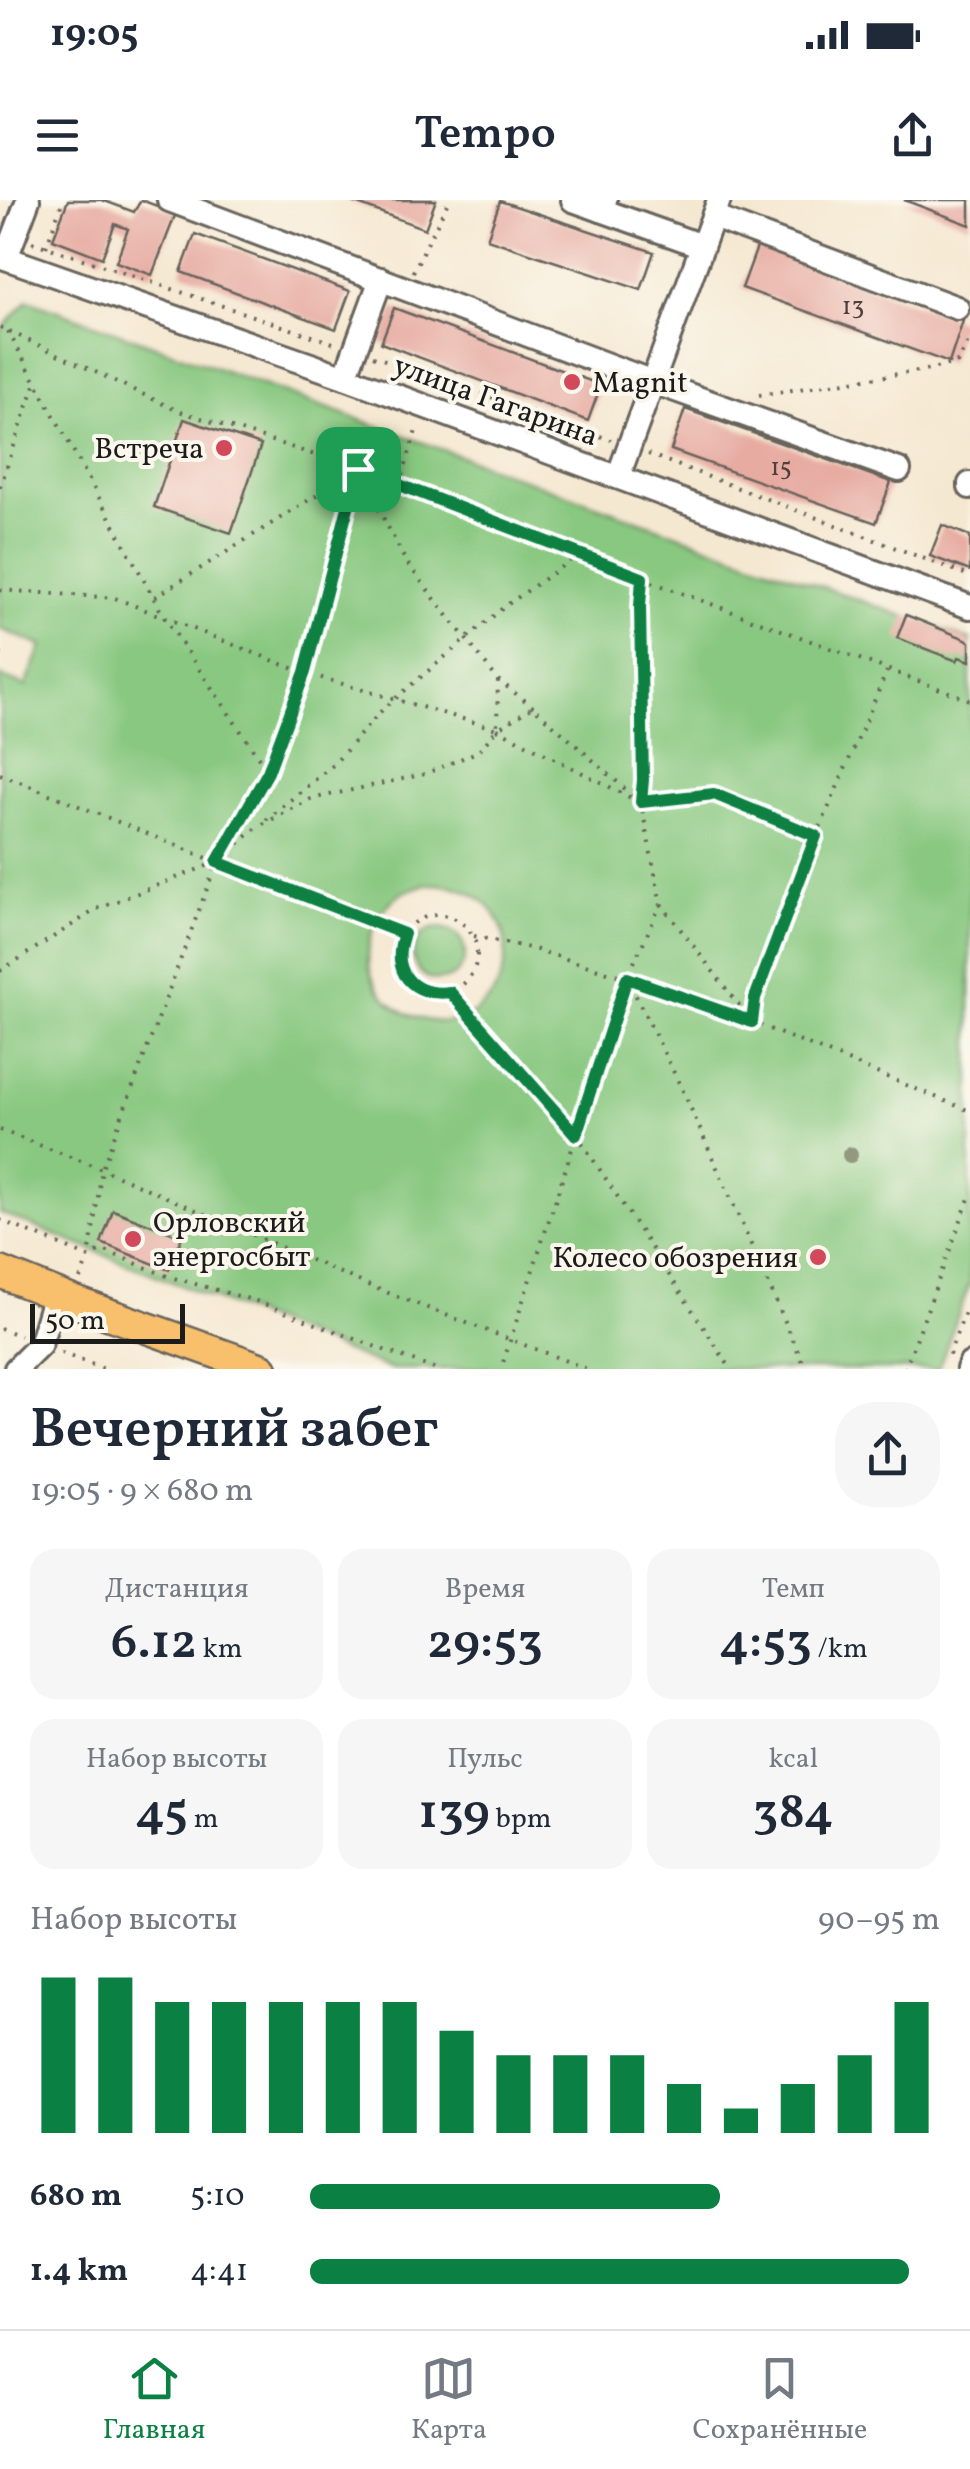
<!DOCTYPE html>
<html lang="ru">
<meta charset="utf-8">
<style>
:root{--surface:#fff;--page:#f6f6f7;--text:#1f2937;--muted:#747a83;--line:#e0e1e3;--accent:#0b8043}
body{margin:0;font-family:Vollkorn,serif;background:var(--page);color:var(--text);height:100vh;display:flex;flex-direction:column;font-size:38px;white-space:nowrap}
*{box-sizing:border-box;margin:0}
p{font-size:32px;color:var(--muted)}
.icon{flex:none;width:55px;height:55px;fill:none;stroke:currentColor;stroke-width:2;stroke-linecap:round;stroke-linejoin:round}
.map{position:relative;height:1169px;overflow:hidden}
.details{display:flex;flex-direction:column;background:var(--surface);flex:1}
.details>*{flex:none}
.scale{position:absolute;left:30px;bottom:25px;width:155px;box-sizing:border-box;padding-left:10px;border:5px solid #1c1c1c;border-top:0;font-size:28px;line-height:35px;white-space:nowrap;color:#1c1c1c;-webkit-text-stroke:8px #fbf7ec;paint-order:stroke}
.pin{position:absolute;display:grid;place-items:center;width:85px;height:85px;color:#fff;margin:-42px;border-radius:20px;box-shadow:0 5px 15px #0006}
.round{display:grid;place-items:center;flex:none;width:105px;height:105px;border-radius:40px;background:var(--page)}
.summary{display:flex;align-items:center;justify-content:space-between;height:170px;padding:0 30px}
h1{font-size:55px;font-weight:600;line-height:75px}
.metrics{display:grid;grid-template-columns:repeat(3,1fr);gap:15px;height:170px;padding:10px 30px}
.metrics div{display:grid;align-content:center;border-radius:25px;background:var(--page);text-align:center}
.metrics b{font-size:50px;font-weight:600}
.metrics small{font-size:28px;font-weight:400}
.metrics p{font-size:28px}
.chart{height:280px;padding:20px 30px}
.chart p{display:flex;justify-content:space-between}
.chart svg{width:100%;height:180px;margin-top:10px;stroke:var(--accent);stroke-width:6}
ul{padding:0 30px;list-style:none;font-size:32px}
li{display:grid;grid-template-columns:160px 120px 1fr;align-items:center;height:75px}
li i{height:25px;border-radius:12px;background:var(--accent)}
.status{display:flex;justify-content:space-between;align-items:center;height:70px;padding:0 50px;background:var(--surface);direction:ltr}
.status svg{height:28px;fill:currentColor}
header{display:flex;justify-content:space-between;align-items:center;height:130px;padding:0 30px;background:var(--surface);font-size:45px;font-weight:600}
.tabs{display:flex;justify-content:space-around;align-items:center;height:140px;border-top:2px solid var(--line);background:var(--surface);font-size:28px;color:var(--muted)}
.tabs a{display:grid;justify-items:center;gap:5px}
.tabs .on{color:var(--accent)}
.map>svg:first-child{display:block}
</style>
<div class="status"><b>19:05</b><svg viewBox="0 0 49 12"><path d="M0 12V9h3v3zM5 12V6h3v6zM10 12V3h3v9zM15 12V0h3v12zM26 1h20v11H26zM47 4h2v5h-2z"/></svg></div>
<header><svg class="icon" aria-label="menu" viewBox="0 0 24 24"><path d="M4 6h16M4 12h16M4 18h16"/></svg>Tempo<svg class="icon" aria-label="share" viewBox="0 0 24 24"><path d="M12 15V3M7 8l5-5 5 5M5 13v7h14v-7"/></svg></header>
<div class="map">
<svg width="970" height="1169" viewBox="0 0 970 1169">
<rect width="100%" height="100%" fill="#fbf7ec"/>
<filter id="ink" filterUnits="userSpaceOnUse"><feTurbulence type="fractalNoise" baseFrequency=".01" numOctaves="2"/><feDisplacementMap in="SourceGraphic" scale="20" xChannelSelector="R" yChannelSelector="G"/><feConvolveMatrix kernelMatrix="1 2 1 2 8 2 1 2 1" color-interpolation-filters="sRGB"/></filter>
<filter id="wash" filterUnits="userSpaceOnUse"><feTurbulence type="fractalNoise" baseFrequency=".0048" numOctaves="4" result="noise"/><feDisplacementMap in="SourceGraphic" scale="40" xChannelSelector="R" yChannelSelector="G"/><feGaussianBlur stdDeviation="2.25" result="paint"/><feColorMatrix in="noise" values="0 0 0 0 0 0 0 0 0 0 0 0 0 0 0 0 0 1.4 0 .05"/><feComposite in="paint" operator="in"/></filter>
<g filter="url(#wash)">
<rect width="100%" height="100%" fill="#f5e8d1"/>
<!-- green -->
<g fill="#88c880" stroke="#52724e" stroke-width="2.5" fill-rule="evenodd">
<path d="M28 100 970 440V1083L938 1169H390L0 1013V476L26 486 42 446 0 429V131ZM425 684C547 682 516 840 427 820 406 816 388 805 377 787 358 755 372 711 404 692 410 689 418 687 425 684Z"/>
<circle cx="439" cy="754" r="26"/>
</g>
<g id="blocks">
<!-- building -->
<g fill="#e7aba2">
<polygon points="68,0 102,0 134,12 141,0 176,13 152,75 116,62 128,29 115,24 102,58 53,39"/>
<polygon points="347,0 436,0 425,29"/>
<polygon points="904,0 970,0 970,25"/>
<polygon points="500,1 654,52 641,90 487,39"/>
<polygon points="195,34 350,91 336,129 181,72"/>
<polygon points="757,47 963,121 949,163 742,88"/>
<polygon points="394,108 601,185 588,221 381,143"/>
<polygon points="685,209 891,282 876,323 671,250"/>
<polygon points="184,219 261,245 231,333 154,307"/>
<polygon points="942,325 970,336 970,371 930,356"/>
<polygon points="906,415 966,439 970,442 970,461 959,457 957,461 897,438"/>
<polygon points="113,1010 182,1037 169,1070 101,1043"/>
</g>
</g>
</g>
<g filter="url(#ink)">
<use href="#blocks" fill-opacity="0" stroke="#68635b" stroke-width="2.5"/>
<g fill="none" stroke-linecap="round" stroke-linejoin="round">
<!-- minor casing -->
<g stroke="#68635b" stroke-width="28">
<g id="minor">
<polyline points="169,0 653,182 899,270"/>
<polyline points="573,0 601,10 605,0"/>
<polyline points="601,10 702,46"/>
<polyline points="713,17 957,108"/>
<polyline points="0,56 345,177 970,407"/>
<polyline points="6,58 28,0"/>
<polyline points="345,177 381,79"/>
<polyline points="618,277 719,0"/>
<polyline points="970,284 970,287"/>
<polyline points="16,1169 40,1145 55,1094"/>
<polyline points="968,1169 970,1164"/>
</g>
</g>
<!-- major casing -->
<g stroke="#68635b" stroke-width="35">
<polyline id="major" points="0,1072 72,1101 262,1169"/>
</g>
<!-- path -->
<g stroke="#68635b" stroke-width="4" stroke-dasharray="2.5 8" stroke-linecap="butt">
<polyline points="32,42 336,144"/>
<polyline points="46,47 63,0"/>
<polyline points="413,72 449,0"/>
<polyline points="0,127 176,210 358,269 406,362 498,480 497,529 479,551 425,574 311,599 259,626 217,662"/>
<polyline points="8,131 164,417 267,570"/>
<polyline points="373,156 432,176 430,185"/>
<polyline points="432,176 611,240"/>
<polyline points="759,195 932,169 958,162 970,138"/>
<polyline points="648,254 970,376"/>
<polyline points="358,269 544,342 970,500"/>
<polyline points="400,285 417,227"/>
<polyline points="0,287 36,182"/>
<polyline points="0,390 115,398 305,473 497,529 533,507 641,603 661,704 627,778 501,1169"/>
<polyline points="155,397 358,269"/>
<polyline points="0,454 8,457"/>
<polyline points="498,480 533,507"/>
<polyline points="497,529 635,600"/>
<polyline points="0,574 217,662"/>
<polyline points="266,620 333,565 383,509 504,407 578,355"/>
<polyline points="816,637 887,471"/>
<polyline points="661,704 752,822 970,911"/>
<circle cx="438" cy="754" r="39"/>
<polyline points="474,736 534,749 627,778 684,893 806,1169"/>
<polyline points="0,771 97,709 217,662 404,734"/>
<polyline points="629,779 752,822 755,798 816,637 714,594 641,603 643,579 639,406 642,378"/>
<polyline points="451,792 577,935 731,1169"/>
<polyline points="0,930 102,969 370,1086 587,1169"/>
<polyline points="0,1020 89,1057 103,1050 167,1076 256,1101 434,1169"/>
<polyline points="80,1079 89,1057 102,969 217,662 268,572 305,473 358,269"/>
<polyline points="0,1128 20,1136"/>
<polyline points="61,1153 104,1169"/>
<polyline points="949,1155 970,1099"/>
<polyline points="905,1169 970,996"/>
</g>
<!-- minor -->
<use href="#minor" stroke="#fff" stroke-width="22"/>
<!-- major -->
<use href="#major" stroke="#f8bf6c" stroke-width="30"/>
</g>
<!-- trees -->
<circle fill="#939981" cx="850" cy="955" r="8"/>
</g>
<g fill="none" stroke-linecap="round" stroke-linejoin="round" filter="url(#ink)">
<!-- route casing -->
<g stroke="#fff" stroke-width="20">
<path id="route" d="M358 269 642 378 640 406 643 580 641 602 714 594 816 636 755 798 752 822 627 778 576 935 450 792C412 797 390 771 404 734L217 662 268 572 305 472Z"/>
</g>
<!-- route -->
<use href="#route" stroke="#0b8043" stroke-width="12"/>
</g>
<!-- markers -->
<g fill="#d1495b" stroke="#fbf7ec" stroke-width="4">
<circle cx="572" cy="182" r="10"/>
<circle cx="224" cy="248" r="10"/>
<circle cx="133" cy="1039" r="10"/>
<circle cx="818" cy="1057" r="10"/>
</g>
<g text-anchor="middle" stroke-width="8" stroke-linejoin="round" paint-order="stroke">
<!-- number labels -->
<g font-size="25" fill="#4f403e">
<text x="853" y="114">13</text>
<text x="781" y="275">15</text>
</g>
<!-- poi labels -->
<g font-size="30" fill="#1c1c1c" stroke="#fbf7ec" text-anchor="start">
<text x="592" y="192">Magnit</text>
<text x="204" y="258" text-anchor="end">Встреча</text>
<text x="153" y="1032">Орловский<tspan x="153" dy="34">энергосбыт</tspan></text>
<text x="798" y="1067" text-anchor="end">Колесо обозрения</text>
</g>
<!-- street labels -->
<g font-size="30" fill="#1c1c1c" stroke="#fbf7ec">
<text transform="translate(496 200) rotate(20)" y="10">улица Гагарина</text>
</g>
</g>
</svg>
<div class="scale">50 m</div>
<div class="pin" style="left:358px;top:269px;background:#1e9e55"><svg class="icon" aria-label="arrive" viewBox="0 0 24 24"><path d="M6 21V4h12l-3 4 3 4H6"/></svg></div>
</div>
<section class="details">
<div class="summary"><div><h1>Вечерний забег</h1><p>19:05 · 9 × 680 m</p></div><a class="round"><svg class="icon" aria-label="share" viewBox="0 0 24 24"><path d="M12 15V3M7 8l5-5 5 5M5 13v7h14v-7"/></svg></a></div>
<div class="metrics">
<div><p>Дистанция</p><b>6.12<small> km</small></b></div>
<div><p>Время</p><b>29:53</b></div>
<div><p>Темп</p><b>4:53<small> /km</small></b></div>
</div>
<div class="metrics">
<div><p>Набор высоты</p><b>45<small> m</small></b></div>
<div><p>Пульс</p><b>139<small> bpm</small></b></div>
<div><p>kcal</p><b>384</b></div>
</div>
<div class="chart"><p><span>Набор высоты</span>90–95 m</p>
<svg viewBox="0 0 160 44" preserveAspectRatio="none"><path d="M5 44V6M15 44V6M25 44V12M35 44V12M45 44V12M55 44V12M65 44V12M75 44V19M85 44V25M95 44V25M105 44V25M115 44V32M125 44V38M135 44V32M145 44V25M155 44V12"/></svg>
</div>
<ul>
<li><b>680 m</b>5:10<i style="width:65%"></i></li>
<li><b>1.4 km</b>4:41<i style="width:95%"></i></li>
</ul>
</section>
<nav class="tabs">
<a class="on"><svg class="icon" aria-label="home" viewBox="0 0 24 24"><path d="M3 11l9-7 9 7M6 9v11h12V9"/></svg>Главная</a>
<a><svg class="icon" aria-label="map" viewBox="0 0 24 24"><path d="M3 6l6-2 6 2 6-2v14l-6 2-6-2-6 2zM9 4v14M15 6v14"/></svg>Карта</a>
<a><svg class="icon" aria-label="saved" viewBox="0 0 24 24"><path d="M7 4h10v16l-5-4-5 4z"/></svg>Сохранённые</a>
</nav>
